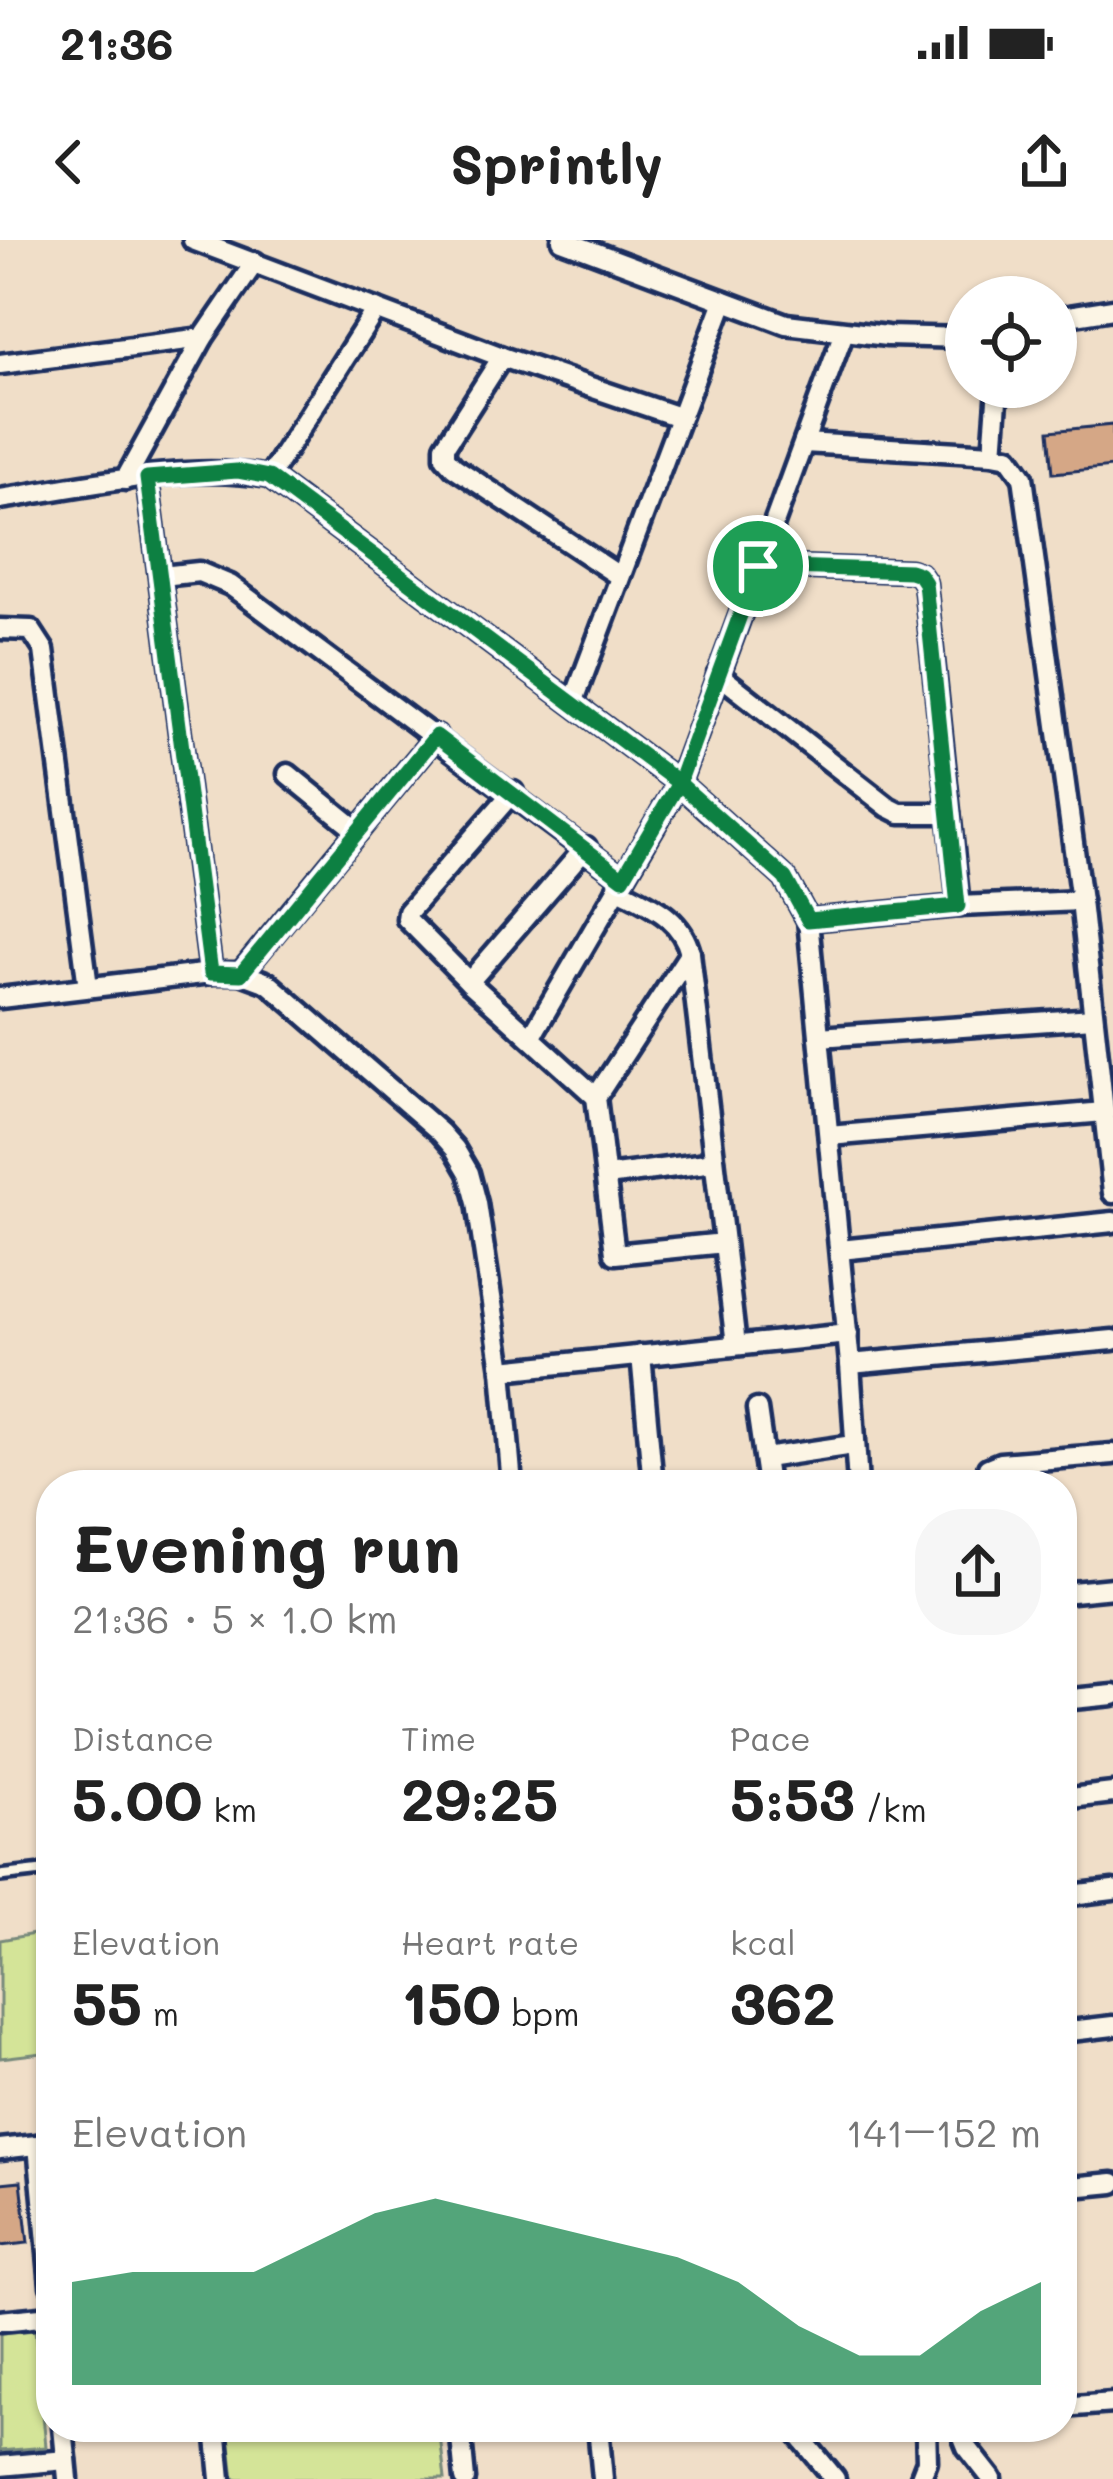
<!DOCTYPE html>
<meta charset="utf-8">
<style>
:root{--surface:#fff;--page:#f6f6f6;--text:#222;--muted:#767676;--accent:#0b8043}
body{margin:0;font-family:Mali,sans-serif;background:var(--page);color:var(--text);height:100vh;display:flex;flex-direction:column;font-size:45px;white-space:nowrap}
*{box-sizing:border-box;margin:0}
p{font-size:39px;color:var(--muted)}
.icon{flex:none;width:66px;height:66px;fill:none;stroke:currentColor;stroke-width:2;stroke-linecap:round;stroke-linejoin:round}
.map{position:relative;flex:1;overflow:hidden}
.sheet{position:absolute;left:36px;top:1230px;width:1041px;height:972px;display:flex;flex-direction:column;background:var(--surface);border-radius:48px;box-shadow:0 3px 9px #0004}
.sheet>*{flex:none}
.tools{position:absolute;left:945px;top:36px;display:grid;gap:24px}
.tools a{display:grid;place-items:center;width:132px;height:132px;border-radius:50%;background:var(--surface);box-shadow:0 3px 9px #0004;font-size:60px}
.pin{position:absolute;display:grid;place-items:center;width:102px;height:102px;color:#fff;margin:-51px;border:6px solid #fff;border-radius:50%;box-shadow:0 3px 12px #0007}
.round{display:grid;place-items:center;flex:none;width:126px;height:126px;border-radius:48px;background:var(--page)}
.summary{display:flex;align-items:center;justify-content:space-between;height:204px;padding:0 36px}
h1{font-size:66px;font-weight:700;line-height:90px}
.metrics{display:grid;grid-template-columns:repeat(3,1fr);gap:18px;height:204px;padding:12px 36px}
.metrics div{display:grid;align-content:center}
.metrics b{font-size:60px;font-weight:700}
.metrics small{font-size:33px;font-weight:400}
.metrics p{font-size:33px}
.chart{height:336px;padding:24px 36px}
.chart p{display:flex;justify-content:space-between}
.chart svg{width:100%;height:216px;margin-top:12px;fill:var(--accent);opacity:.7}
.status{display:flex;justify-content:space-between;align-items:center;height:84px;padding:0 60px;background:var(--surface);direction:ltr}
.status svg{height:33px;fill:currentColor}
header{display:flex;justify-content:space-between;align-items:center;height:156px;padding:0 36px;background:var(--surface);font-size:54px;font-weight:700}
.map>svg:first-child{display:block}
</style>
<div class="status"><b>21:36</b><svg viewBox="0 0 49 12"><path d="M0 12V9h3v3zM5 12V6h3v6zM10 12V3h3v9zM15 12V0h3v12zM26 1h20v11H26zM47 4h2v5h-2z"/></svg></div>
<header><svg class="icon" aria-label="back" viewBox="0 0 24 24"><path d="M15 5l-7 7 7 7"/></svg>Sprintly<svg class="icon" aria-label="share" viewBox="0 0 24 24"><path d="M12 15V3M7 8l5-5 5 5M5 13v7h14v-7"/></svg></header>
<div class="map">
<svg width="1113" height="2239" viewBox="0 0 1113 2239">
<rect width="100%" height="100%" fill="#f0dec8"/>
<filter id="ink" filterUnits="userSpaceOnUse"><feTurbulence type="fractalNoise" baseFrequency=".00833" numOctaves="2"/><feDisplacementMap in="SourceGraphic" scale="24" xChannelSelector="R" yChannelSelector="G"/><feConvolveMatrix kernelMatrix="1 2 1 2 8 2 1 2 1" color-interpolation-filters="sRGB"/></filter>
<g filter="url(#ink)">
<!-- green -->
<g fill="#d4e498" stroke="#788a7b" stroke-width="3">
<polygon points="51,1691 51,1812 0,1818 0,1700"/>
<polygon points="35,2090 46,2207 0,2211 0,2093"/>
<polygon points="228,2187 439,2187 445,2239 234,2239"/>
</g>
<!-- building -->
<g fill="#d5a786" stroke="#1b2f5e" stroke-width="3">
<polygon points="1113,185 1113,227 1053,233 1049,191"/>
<polygon points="21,1941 28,2003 0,2006 0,1943"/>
</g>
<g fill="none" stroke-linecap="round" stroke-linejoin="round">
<!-- service casing -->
<g stroke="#1b2f5e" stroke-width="18">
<polyline id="service" points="0,1636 51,1630"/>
</g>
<!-- minor casing -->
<g stroke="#1b2f5e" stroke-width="27">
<g id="minor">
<polyline points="193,0 502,117 679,177"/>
<polyline points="562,0 786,84 887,96 966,98"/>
<polyline points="1056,78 1113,69"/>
<polyline points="502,117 445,206 445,217 454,227 619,336"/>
<polyline points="0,124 203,98"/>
<polyline points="804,203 993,214 1009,217 1023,237 1081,661 1113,953"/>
<polyline points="993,214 998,147"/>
<polyline points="269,237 376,69"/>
<polyline points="147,238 211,733"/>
<polyline points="125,240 203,98 255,22"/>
<path d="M0 259C84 246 186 222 269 237L679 543 785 638 808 680 850 1124 858 1245"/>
<polyline points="758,326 910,331 919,334 925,343 959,666"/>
<polyline points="162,336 199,332 230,345 623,638"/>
<polyline points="0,389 31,390 44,410 88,747"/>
<polyline points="718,434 888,567 900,573 949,573"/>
<polyline points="573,463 724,61"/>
<polyline points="288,534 358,591"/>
<polyline points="513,552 408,672 407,679 469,742 596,857"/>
<path d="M617 648C648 665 681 676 690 713"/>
<polyline points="808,680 959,666 1081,661"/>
<polyline points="241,733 436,496"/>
<polyline points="469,742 586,607"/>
<polyline points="0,758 211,733 241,733 268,743 440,892 455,909 469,933 477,963 502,1130 512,1245"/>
<polyline points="531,797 679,543 844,92"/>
<polyline points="819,797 1093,778"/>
<polyline points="829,896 1104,872"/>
<polyline points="607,936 714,922"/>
<polyline points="724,1003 615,1014 596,857 690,713 736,1105"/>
<polyline points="840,1010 1113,982"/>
<polyline points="641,1115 653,1245"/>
<polyline points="850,1124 1113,1100"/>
<polyline points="502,1130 848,1094"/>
<polyline points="757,1169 768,1245"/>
<polyline points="765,1218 853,1205"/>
<polyline points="983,1245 988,1228 1000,1223 1113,1214"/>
<polyline points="1062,1353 1113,1348"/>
<polyline points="1062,1460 1113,1455"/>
<polyline points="1062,1559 1113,1553"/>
<polyline points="1062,1656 1113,1650"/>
<polyline points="1062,1792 1113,1786"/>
<polyline points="38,1905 51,2046"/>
<polyline points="0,1909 46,1904"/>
<polyline points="1062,1948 1113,1943"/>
<polyline points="0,2081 51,2076"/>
<polyline points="1062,2167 1113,2163"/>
<polyline points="63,2187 68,2239"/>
<polyline points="216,2187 221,2239"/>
<polyline points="460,2187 465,2239"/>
<polyline points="598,2187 603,2239"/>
<polyline points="792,2187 835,2239"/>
<polyline points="959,2187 967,2207 992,2239"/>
<polyline points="0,2226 66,2220"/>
<polyline points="920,2239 927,2221 926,2187"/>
</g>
</g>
<!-- service -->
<use href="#service" stroke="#fcf5e5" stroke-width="9"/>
<!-- minor -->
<use href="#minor" stroke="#fcf5e5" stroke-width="18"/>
</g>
</g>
<g fill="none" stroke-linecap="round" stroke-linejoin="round" filter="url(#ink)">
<!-- route casing -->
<g stroke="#fff" stroke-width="24">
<polyline id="route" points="758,326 679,543 623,638 436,496 241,734 211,733 147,238 237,231 269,237 679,543 785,638 808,680 958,666 925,343 919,334 910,331 758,326"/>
</g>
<!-- route -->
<use href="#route" stroke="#0b8043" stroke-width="15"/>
</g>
</svg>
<div class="tools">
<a><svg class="icon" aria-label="locate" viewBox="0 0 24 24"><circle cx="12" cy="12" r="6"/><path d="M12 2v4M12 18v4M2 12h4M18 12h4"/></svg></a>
</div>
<div class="pin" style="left:758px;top:326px;background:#1e9e55"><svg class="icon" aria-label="arrive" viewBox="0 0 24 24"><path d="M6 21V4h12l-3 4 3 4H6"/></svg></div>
<section class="sheet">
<div class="summary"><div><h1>Evening run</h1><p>21:36 · 5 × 1.0 km</p></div><a class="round"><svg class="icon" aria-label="share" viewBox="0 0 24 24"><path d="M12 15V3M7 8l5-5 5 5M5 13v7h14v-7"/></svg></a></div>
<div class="metrics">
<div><p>Distance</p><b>5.00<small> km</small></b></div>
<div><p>Time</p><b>29:25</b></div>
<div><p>Pace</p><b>5:53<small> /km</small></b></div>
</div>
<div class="metrics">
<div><p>Elevation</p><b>55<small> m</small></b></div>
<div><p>Heart rate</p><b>150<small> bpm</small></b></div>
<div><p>kcal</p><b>362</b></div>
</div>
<div class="chart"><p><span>Elevation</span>141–152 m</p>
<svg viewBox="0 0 160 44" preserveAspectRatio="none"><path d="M0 44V23L10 21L20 21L30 21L40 15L50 9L60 6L70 9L80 12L90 15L100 18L110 23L120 32L130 38L140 38L150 29L160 23V44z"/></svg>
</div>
</section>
</div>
